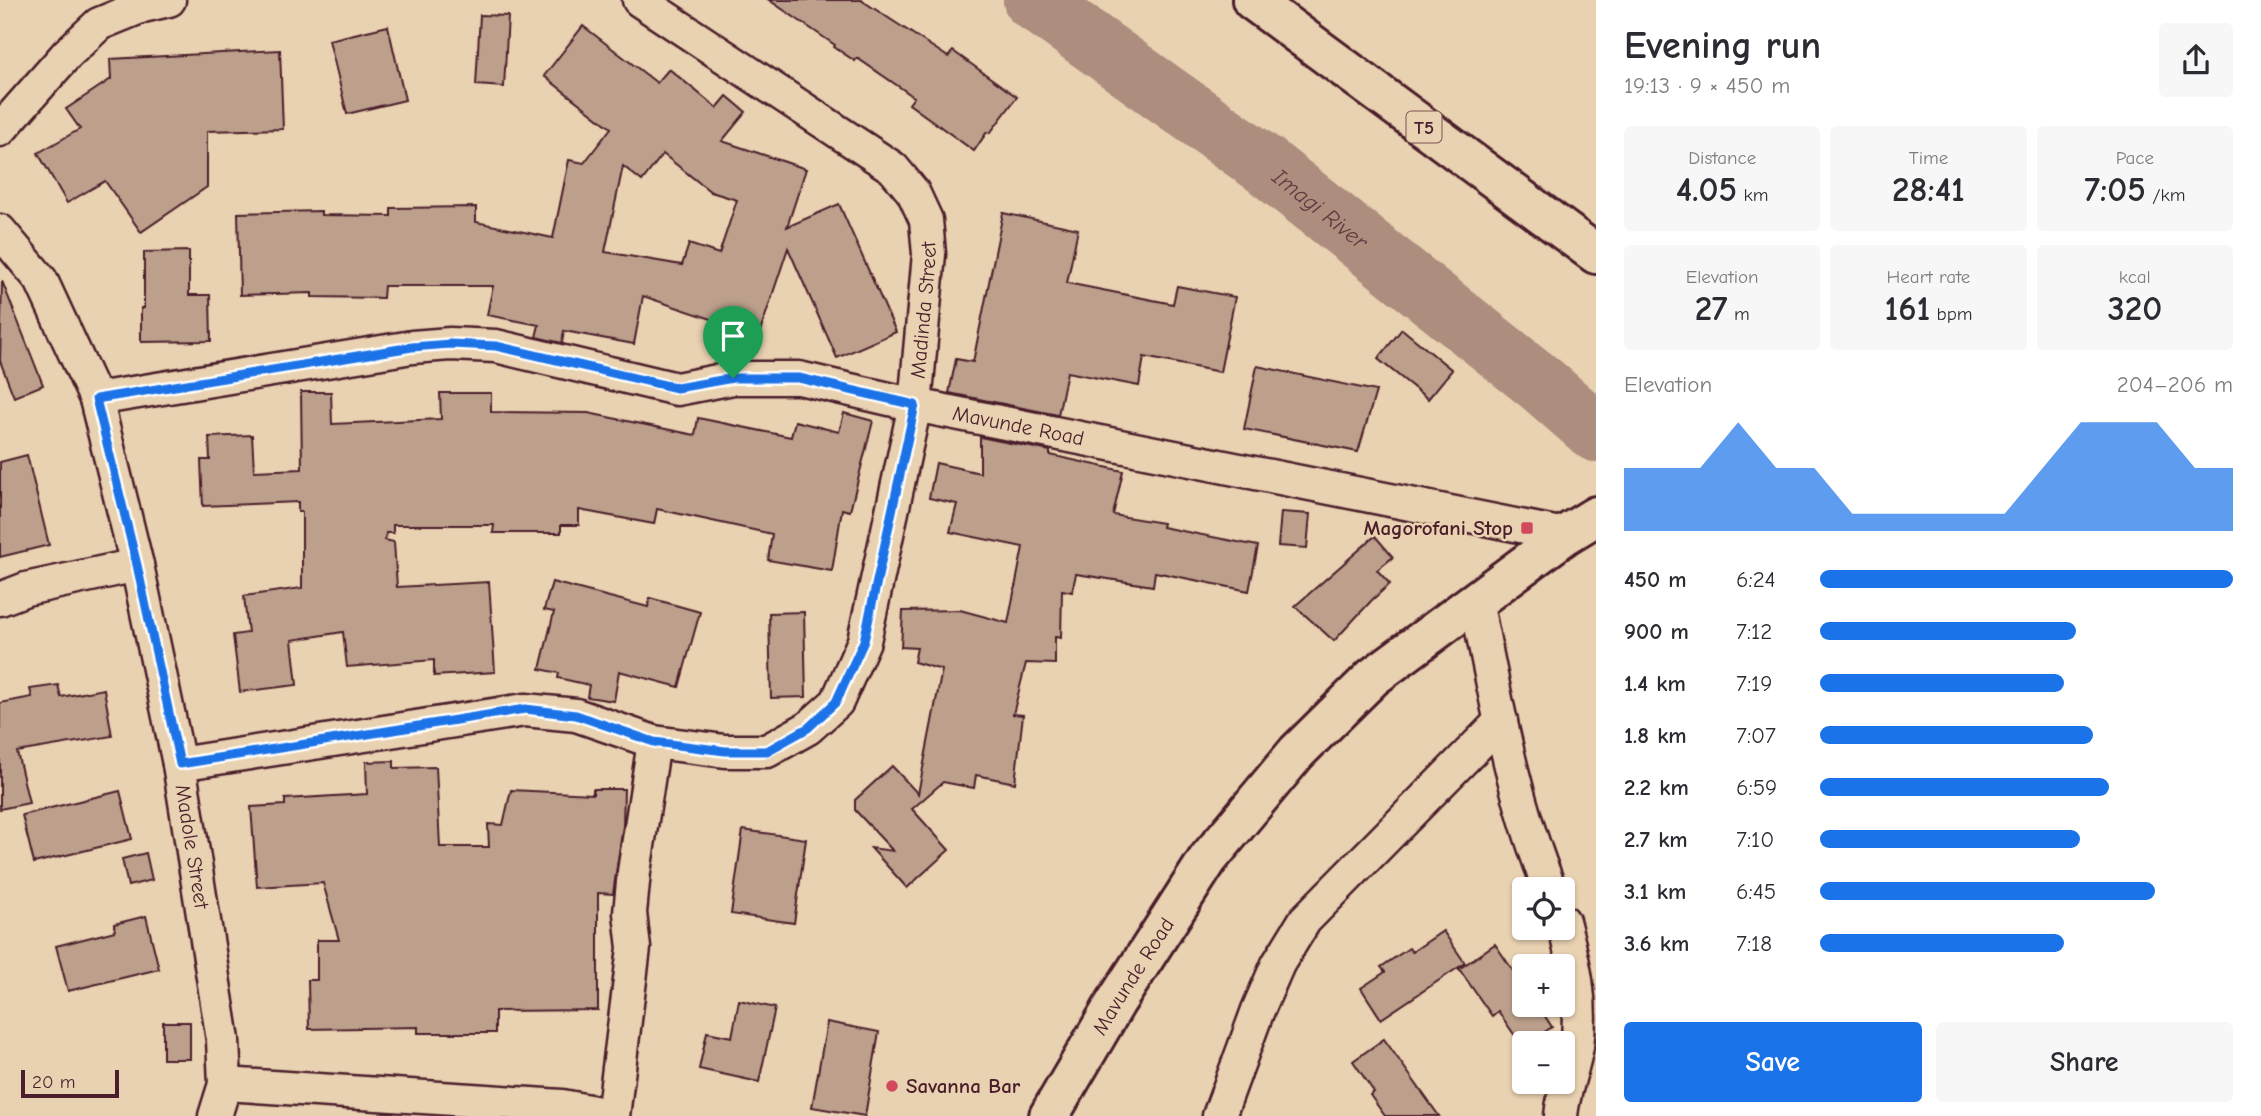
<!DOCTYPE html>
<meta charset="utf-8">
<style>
:root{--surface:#fff;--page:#f7f7f7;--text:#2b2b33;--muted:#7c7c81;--accent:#1a73e8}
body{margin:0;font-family:"Comic Neue",sans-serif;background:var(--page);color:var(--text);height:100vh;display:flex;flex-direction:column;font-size:26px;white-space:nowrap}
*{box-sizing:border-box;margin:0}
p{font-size:23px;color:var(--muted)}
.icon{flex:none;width:38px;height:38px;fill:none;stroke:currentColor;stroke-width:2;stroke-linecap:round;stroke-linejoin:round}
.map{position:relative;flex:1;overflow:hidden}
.side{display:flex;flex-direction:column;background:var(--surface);width:665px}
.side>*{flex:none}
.buttons{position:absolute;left:1512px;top:877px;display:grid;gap:14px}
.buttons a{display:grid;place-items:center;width:63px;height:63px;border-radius:7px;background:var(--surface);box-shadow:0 2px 5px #0004;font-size:35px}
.scale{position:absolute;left:21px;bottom:18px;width:98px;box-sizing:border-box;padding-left:7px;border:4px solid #4a1f2b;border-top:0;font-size:19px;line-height:24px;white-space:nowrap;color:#4a1f2b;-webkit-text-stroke:5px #e9d2b1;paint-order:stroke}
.pin{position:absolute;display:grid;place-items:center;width:60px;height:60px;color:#fff;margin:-72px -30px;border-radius:50% 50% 50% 0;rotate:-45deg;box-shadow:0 0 7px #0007}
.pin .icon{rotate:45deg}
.round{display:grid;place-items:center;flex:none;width:74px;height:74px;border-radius:7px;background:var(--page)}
.head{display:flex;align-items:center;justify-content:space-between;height:119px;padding:0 28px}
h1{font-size:38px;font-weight:600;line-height:52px}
.stats{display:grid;grid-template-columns:repeat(3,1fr);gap:10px;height:119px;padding:7px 28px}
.stats div{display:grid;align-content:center;border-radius:7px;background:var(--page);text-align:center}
.stats b{font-size:35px;font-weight:600}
.stats small{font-size:19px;font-weight:400}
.stats p{font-size:19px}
.chart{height:196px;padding:14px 28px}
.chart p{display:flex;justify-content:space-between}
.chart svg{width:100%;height:126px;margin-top:7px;fill:var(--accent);opacity:.7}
.button{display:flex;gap:14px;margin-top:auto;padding:14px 28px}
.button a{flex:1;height:80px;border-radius:7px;background:var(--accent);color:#fff;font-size:28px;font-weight:600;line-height:80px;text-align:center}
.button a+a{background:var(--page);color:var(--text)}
ul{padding:0 28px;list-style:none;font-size:23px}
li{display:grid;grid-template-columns:112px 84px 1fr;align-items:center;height:52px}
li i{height:18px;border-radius:9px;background:var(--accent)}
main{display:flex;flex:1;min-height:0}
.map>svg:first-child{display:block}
</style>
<main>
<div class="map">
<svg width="1596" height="1116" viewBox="0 0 1596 1116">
<rect width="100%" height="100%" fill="#e9d2b1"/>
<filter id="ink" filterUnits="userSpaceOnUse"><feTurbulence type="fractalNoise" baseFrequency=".0143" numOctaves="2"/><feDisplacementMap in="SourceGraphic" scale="14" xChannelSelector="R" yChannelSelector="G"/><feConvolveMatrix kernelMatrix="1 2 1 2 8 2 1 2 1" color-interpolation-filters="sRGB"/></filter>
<g filter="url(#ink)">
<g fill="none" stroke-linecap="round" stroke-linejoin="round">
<!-- river -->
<path stroke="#ac8d7e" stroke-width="60" id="s1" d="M1033 0 1265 165 1540 383 1596 432"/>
</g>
<!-- building -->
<g fill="#bca08c" stroke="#4a1f2b" stroke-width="2" fill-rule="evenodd">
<polygon points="769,0 861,0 948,57 953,51 1017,97 990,133 987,132 974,151 909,104 914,97 857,58 855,61 834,47 835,45"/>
<polygon points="480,15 508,16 504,87 476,85"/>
<polygon points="388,26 405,100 347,114 329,40"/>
<path d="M583 26 657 83 669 69 717 108 727 96 746 112 722 141 806 169 787 227 839 204 896 332 837 358 788 248 759 335 643 296 634 344 564 331 562 343 536 337 539 325 487 315 493 286H384L383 298 312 297V293L240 295 238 213 321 211V215L391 216V208L476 207V222L553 238 569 160 584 163 611 128 544 76ZM663 154 711 192 737 200 719 254 689 244 682 265 605 252 623 166 642 181Z"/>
<polygon points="280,50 283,129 207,131 207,187 141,232 105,181 67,203 38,153 80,129 66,109 111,79 110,59"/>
<polygon points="1003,213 1078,229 1067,283 1173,304 1177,286 1235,297 1220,372 1144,357 1139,386 1067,372 1058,415 949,393 956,359 973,362"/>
<polygon points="189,251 189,295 210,295 211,341 141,342 141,308 144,308 144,252"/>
<polygon points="2,281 43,385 14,397 0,361"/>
<polygon points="1402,329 1452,370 1428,399 1378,359"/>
<polygon points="1257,366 1376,391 1358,452 1244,429"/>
<polygon points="301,392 331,392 332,424 441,419 440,393 491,393 491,412 588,413 695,435 698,418 791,437 795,421 839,432 844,413 873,421 850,511 842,509 832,571 768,560 772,534 657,509 654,524 579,510 579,525 561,525 561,533 493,533 494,525 393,525 393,533 386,533 385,540 394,542 397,587 489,582 495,672 434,676 434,660 347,667 343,632 292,640 297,685 240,692 233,635 248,633 244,596 302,588 302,512 298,512 298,502 203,506 201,460 210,460 209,437 252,435 254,471 302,469"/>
<polygon points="980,437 1050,451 1050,455 1123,471 1113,515 1163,523 1162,527 1258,546 1249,591 1155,572 1153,586 1076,574 1072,592 1062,590 1061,638 1055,637 1055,664 1026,663 1013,714 1023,715 1015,783 976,775 974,788 943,782 912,809 949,850 907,888 871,848 893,851 855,810 855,800 892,766 918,794 942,670 914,662 917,648 901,647 903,611 960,610 1008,623 1023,547 950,532 957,504 929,498 936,463 980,473"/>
<polygon points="27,455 49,545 0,557 0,462"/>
<polygon points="1281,512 1310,514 1307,548 1278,546"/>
<polygon points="1375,536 1393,557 1377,570 1390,584 1372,600 1334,641 1295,606"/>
<polygon points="552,582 648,607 650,598 700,612 679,687 619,671 614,701 587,697 589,685 558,678 559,673 540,669 554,612 544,610"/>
<polygon points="804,612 806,697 771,698 769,613"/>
<polygon points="58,685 61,697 104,689 112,736 17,752 29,803 0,809 0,703 32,697 30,689"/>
<polygon points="394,761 394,768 436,767 440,847 489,847 488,824 503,825 511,790 593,794 593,789 624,789 623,826 613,894 598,893 598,1010 495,1011 495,1033 418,1033 418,1027 309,1029 308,980 317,980 317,940 339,940 323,883 257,887 251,807 285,805 285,799 367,794 366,762"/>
<polygon points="120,791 132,839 34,863 22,815"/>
<polygon points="743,830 806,839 794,923 731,914"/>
<polygon points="146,853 152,880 128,886 122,859"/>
<polygon points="146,916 159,969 68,991 56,946 115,931 114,924"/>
<polygon points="1443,931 1465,963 1381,1019 1361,988 1385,972 1381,967 1409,948 1412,952"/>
<polygon points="1495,944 1524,987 1524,1004 1537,1004 1552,1027 1528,1043 1524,1043 1524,1049 1498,1011 1492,1016 1459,969"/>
<polygon points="739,1000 775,1008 759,1082 699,1069 707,1032 732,1037"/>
<rect x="163" y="1022" width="27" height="37"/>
<polygon points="827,1022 879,1032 865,1116 812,1107"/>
<polygon points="1384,1039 1439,1116 1385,1116 1370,1095 1374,1092 1353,1061"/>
</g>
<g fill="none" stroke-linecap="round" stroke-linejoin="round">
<!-- minor casing -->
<g stroke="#4a1f2b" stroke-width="37">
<g id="minor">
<polyline points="0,130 67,54 99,24 143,6 169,0"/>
<path id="s2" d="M0 231 41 280 96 399 137 565 179 764 223 1040 225 1084 215 1116"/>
<path id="s3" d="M96 399 412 347 450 344 496 346 677 389 733 378H799L915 405 1565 535"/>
<polyline points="0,599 26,589 137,565"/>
<path d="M1476 601C1496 697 1512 797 1550 889"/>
<path id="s4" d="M179 764 525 710 576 715 654 742 725 751H767L808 728 837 702 864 641 915 405 929 254 926 220 913 192 893 168 639 0"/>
<polyline points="225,1084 562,1106 594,1112 602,1116"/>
<polyline points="613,1116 634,948 630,913 634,872 654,742"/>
<polyline points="1219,1116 1258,1010 1278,964 1305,920 1501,721"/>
<path d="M1561 1116C1563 1092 1573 1070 1577 1046 1583 1002 1574 963 1563 921"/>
</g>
</g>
<!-- tertiary casing -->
<g stroke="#4a1f2b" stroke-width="44">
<g id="tertiary">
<path id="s5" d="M1049 1116 1116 1002 1208 859 1297 752 1373 677 1565 535 1596 516"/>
</g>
</g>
<!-- trunk casing -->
<g stroke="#4a1f2b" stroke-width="44">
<polyline id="trunk" points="1252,0 1596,254"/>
</g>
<!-- minor -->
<use href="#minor" stroke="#e9d2b1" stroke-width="32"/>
<!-- tertiary -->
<use href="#tertiary" stroke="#e9d2b1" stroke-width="38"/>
<!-- trunk -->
<use href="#trunk" stroke="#e9d2b1" stroke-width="38"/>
</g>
</g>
<g fill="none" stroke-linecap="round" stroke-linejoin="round" filter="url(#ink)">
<!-- route casing -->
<g stroke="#fff" stroke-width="14">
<polygon id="route" points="450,344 496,346 677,388 733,378 799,378 915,405 864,641 836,702 808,728 767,751 725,751 654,742 576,715 525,709 180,764 137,565 96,399 412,347"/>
</g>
<!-- route -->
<use href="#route" stroke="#1a73e8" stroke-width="9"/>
</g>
<!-- markers -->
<g fill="#d1495b" stroke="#e9d2b1" stroke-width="2.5">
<rect x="1520" y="521" width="14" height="14" rx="3.5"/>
<circle cx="892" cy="1086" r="7"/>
</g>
<g text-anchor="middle" stroke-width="5" stroke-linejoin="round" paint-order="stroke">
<!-- shield labels -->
<rect fill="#e9d2b1" stroke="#7a5553" stroke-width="2" x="1406.5" y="111.5" width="35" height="31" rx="5"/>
<g font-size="19" font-weight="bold" fill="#4a1f2b">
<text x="1424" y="134">T5</text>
</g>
<!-- street labels -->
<g font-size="21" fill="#4a1f2b" stroke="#e9d2b1">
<text dy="7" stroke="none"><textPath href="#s4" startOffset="1087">Madinda Street</textPath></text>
<text dy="7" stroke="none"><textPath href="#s3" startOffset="938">Mavunde Road</textPath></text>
<text dy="7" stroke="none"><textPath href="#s2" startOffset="653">Madole Street</textPath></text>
<text dy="7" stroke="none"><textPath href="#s5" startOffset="163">Mavunde Road</textPath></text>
</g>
<!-- poi labels -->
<g font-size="21" font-weight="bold" fill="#4a1f2b" stroke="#e9d2b1" text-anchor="end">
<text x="1513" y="535">Magorofani Stop</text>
<text x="906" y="1093" text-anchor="start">Savanna Bar</text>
</g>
<!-- water labels -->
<g font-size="23" font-style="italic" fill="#623a40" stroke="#e9d2b1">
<text dy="8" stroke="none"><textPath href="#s1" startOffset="355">Imagi River</textPath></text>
</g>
</g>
</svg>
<div class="buttons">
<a><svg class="icon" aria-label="locate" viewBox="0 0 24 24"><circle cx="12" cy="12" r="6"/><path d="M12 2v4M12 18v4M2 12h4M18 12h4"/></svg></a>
<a>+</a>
<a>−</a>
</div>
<div class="scale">20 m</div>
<div class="pin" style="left:733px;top:378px;background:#1e9e55"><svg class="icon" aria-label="arrive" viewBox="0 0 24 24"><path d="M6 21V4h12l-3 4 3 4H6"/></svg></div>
</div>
<section class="side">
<div class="head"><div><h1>Evening run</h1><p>19:13 · 9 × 450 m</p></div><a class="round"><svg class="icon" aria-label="share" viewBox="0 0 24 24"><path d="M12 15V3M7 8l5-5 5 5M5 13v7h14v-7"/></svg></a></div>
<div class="stats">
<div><p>Distance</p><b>4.05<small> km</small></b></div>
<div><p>Time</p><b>28:41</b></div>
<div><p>Pace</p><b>7:05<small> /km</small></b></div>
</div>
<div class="stats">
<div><p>Elevation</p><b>27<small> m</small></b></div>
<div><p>Heart rate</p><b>161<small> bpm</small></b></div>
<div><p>kcal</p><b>320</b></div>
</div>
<div class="chart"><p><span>Elevation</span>204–206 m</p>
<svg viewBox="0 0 160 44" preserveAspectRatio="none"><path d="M0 44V22L10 22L20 22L30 6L40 22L50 22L60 38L70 38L80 38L90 38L100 38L110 22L120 6L130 6L140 6L150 22L160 22V44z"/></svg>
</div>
<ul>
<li><b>450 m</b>6:24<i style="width:100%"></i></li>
<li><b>900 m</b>7:12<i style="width:62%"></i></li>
<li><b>1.4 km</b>7:19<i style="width:59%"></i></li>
<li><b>1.8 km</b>7:07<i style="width:66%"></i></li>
<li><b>2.2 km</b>6:59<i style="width:70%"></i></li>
<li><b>2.7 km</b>7:10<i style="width:63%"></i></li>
<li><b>3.1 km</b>6:45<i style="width:81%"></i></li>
<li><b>3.6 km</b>7:18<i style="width:59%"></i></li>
</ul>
<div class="button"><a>Save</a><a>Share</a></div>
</section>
</main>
